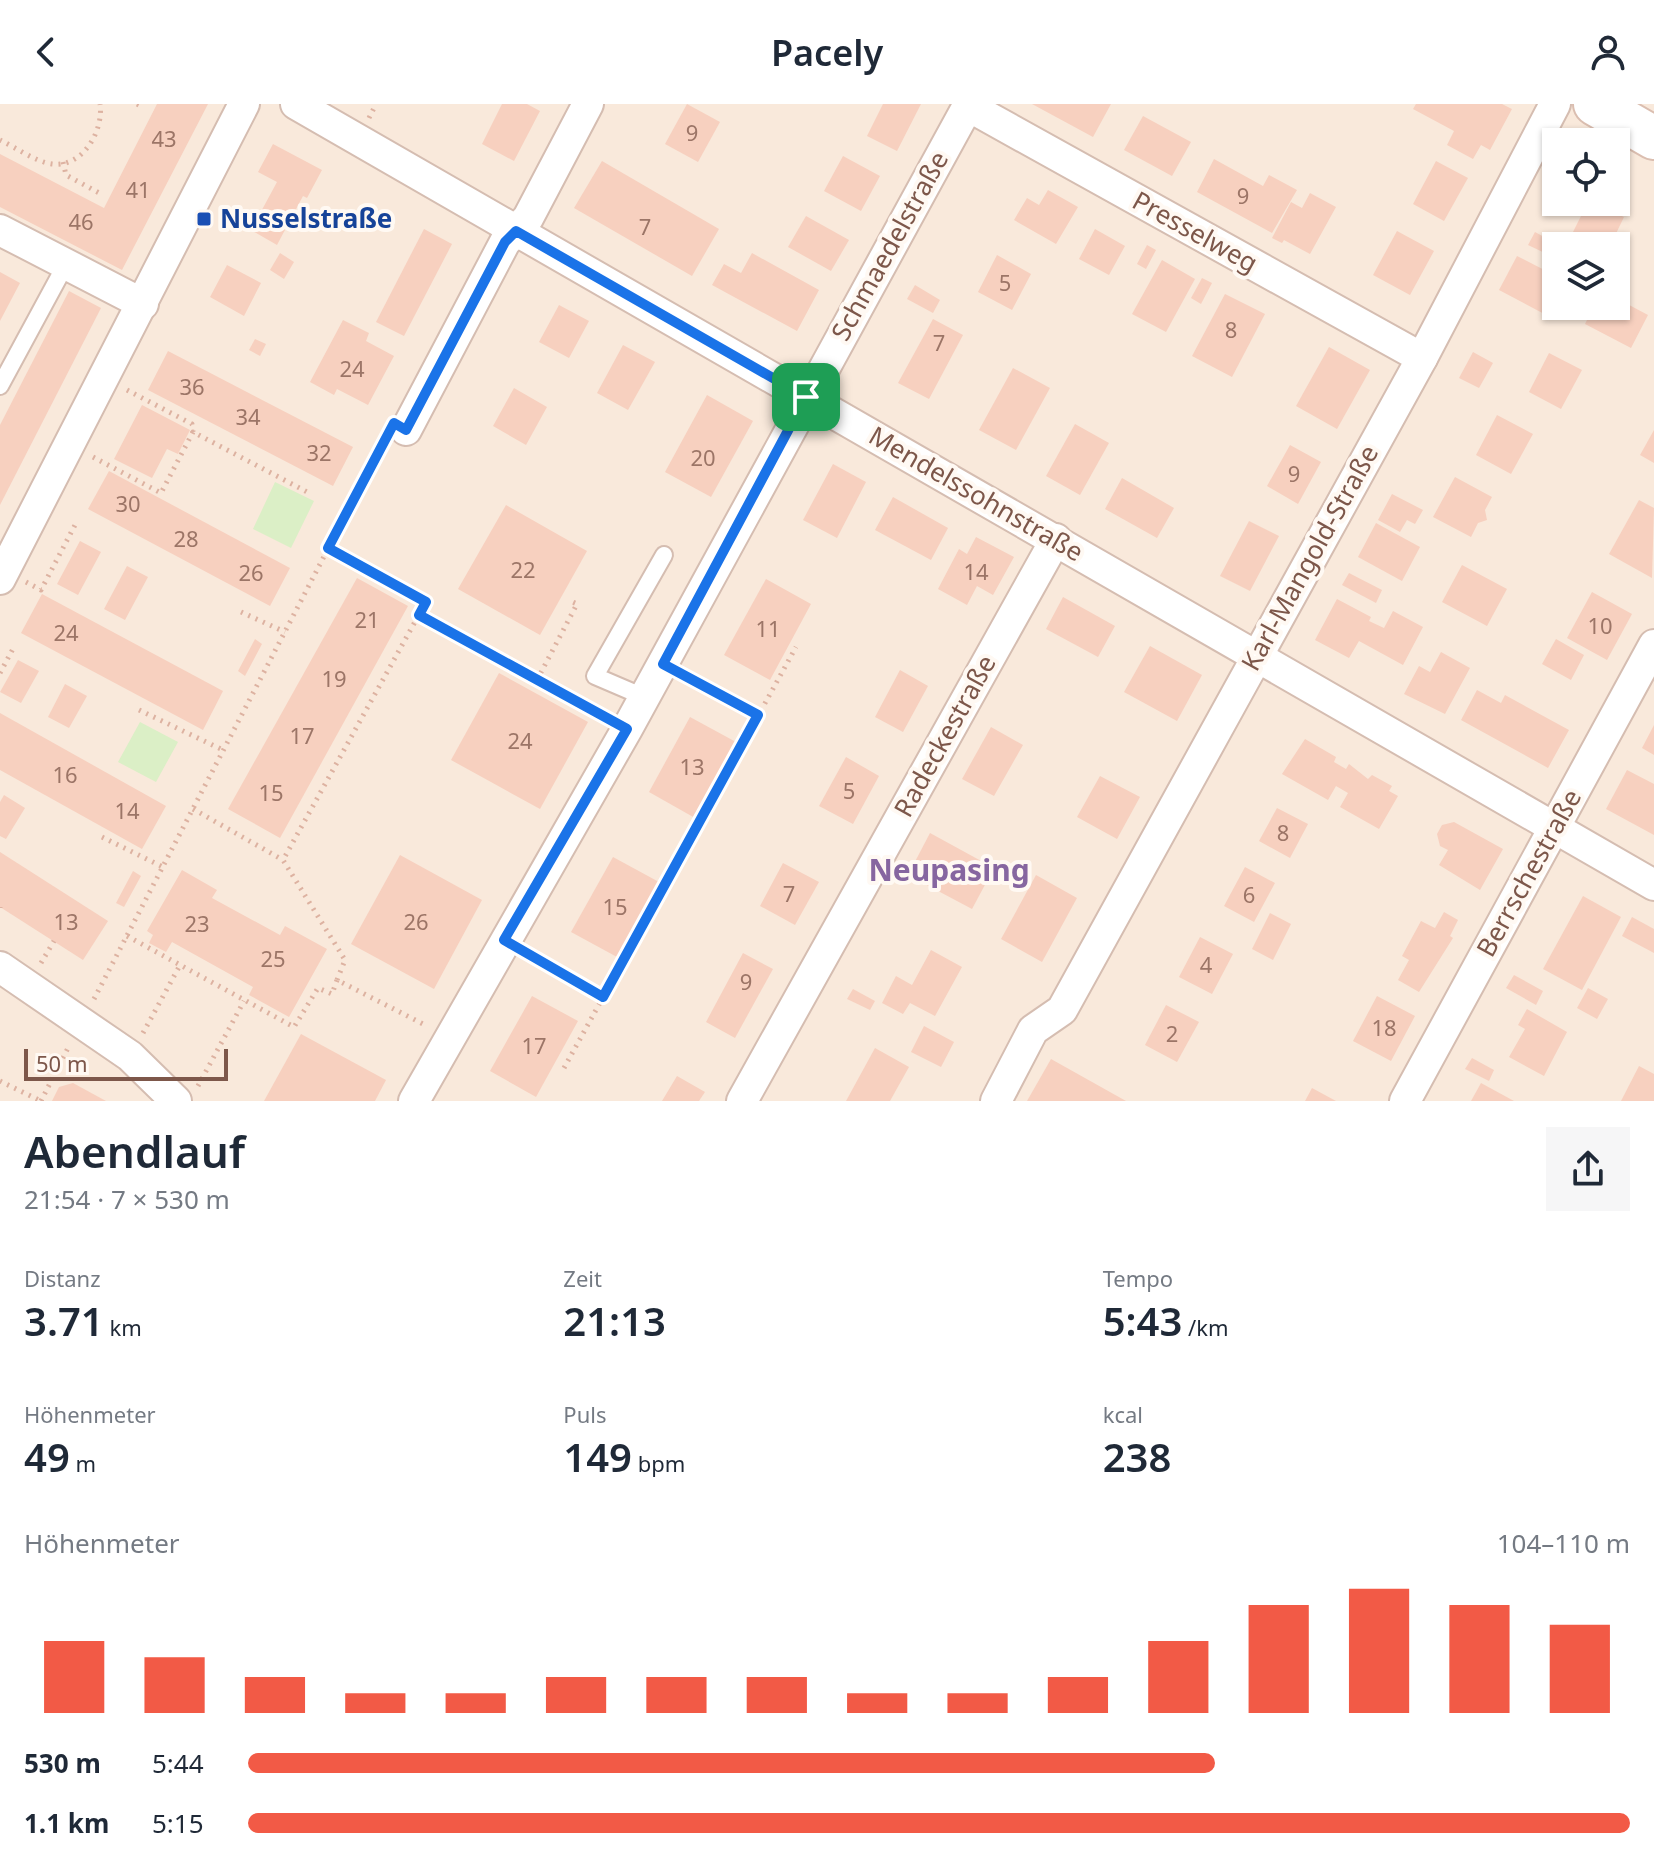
<!DOCTYPE html>
<html lang="de">
<meta charset="utf-8">
<style>
:root{--surface:#fff;--page:#f6f6f7;--text:#1f2937;--muted:#747a83;--accent:#f25a46}
body{margin:0;font-family:"Noto Sans",sans-serif;background:var(--page);color:var(--text);height:100vh;display:flex;flex-direction:column;font-size:30px;white-space:nowrap}
*{box-sizing:border-box;margin:0}
p{font-size:26px;color:var(--muted)}
.icon{flex:none;width:44px;height:44px;fill:none;stroke:currentColor;stroke-width:2;stroke-linecap:round;stroke-linejoin:round}
.map{position:relative;height:997px;overflow:hidden}
.drawer{display:flex;flex-direction:column;background:var(--surface);flex:1}
.drawer>*{flex:none}
.tools{position:absolute;left:1542px;top:24px;display:grid;gap:16px}
.tools a{display:grid;place-items:center;width:88px;height:88px;border-radius:0px;background:var(--surface);box-shadow:0 2px 6px #0004;font-size:40px}
.scale{position:absolute;left:24px;bottom:20px;width:204px;box-sizing:border-box;padding-left:8px;border:4px solid #7d574a;border-top:0;font-size:22px;line-height:28px;white-space:nowrap;color:#7d574a;-webkit-text-stroke:6px #fff9f3;paint-order:stroke}
.pin{position:absolute;display:grid;place-items:center;width:68px;height:68px;color:#fff;margin:-34px;border-radius:16px;box-shadow:0 4px 12px #0006}
.round{display:grid;place-items:center;flex:none;width:84px;height:84px;border-radius:0px;background:var(--page)}
.summary{display:flex;align-items:center;justify-content:space-between;height:136px;padding:0 24px}
h1{font-size:44px;font-weight:600;line-height:60px}
.metrics{display:grid;grid-template-columns:repeat(3,1fr);gap:12px;height:136px;padding:8px 24px}
.metrics div{display:grid;align-content:center}
.metrics b{font-size:40px;font-weight:600}
.metrics small{font-size:22px;font-weight:400}
.metrics p{font-size:22px}
.chart{height:224px;padding:16px 24px}
.chart p{display:flex;justify-content:space-between}
.chart svg{width:100%;height:144px;margin-top:8px;stroke:var(--accent);stroke-width:6}
ul{padding:0 24px;list-style:none;font-size:26px}
li{display:grid;grid-template-columns:128px 96px 1fr;align-items:center;height:60px}
li i{height:20px;border-radius:10px;background:var(--accent)}
header{display:flex;justify-content:space-between;align-items:center;height:104px;padding:0 24px;background:var(--surface);font-size:36px;font-weight:600}
.map>svg:first-child{display:block}
</style>
<header><svg class="icon" aria-label="back" viewBox="0 0 24 24"><path d="M15 5l-7 7 7 7"/></svg>Pacely<svg class="icon" aria-label="person" viewBox="0 0 24 24"><circle cx="12" cy="8" r="4"/><path d="M4 21q1-7 8-7t8 7"/></svg></header>
<div class="map">
<svg width="1654" height="997" viewBox="0 0 1654 997">
<rect width="100%" height="100%" fill="#fef5eb"/>
<!-- residential -->
<path fill="#f9e9db" fill-rule="evenodd" d="M0 0H1654V997H0ZM1556 38H1616V98H1556ZM1556 142H1616V202H1556Z"/>
<!-- green -->
<g fill="#dbefc6">
<polygon points="275,378 314,397 291,444 253,425"/>
<polygon points="140,618 178,638 156,678 118,658"/>
</g>
<!-- building -->
<g fill="#f7d0bf">
<polygon points="157,0 208,0 122,166 0,103 0,50 104,104"/>
<polygon points="502,0 527,0 540,7 514,57 482,40"/>
<polygon points="687,0 720,18 698,58 665,40"/>
<polygon points="883,0 921,0 897,47 867,32"/>
<polygon points="1032,0 1111,0 1093,33"/>
<polygon points="1416,0 1502,0 1512,5 1490,46 1481,41 1473,55 1447,41 1454,27 1413,5"/>
<polygon points="1143,12 1191,38 1172,72 1124,46"/>
<polygon points="273,40 322,66 307,94 303,92 277,141 251,126 277,78 258,68"/>
<polygon points="843,52 880,72 861,107 824,87"/>
<polygon points="1214,55 1263,82 1269,71 1297,86 1272,129 1197,88"/>
<polygon points="602,57 719,125 692,172 574,104"/>
<polygon points="1436,57 1468,74 1444,117 1413,100"/>
<polygon points="1048,86 1078,103 1056,140 1014,116 1027,94 1039,101"/>
<polygon points="1310,89 1336,103 1310,150 1284,136 1282,139 1272,134 1291,98 1302,104"/>
<polygon points="1588,98 1624,113 1610,142 1585,142 1570,134"/>
<polygon points="806,112 849,136 831,167 788,143"/>
<polygon points="424,125 452,140 404,232 376,218"/>
<polygon points="1095,125 1125,142 1109,171 1079,155"/>
<polygon points="1397,127 1434,147 1410,191 1373,171"/>
<polygon points="1535,128 1557,140 1551,152 1528,141"/>
<polygon points="1147,141 1156,146 1146,165 1137,160"/>
<polygon points="280,149 294,158 284,175 270,166"/>
<polygon points="752,149 819,186 797,227 712,181 724,160 741,169"/>
<polygon points="997,151 1031,170 1012,206 978,188"/>
<polygon points="1517,152 1556,172 1556,201 1548,212 1499,186"/>
<polygon points="1162,156 1195,175 1166,228 1132,210"/>
<polygon points="227,161 261,179 244,212 210,193"/>
<polygon points="0,168 20,179 0,217"/>
<polygon points="1202,174 1212,179 1201,200 1191,194"/>
<polygon points="915,181 940,196 933,209 907,195"/>
<polygon points="69,187 101,204 0,401 0,321"/>
<polygon points="1225,190 1265,210 1232,273 1192,252"/>
<polygon points="1616,194 1648,211 1631,244 1585,220 1594,202 1616,202"/>
<polygon points="559,201 589,217 569,254 539,238"/>
<polygon points="933,215 963,231 929,295 898,279"/>
<polygon points="343,216 369,229 366,237 394,252 368,301 337,285 334,291 310,278"/>
<polygon points="255,235 266,240 260,252 249,246"/>
<polygon points="623,241 655,258 628,306 597,289"/>
<polygon points="1329,243 1370,266 1337,325 1296,302"/>
<polygon points="168,247 353,343 333,382 148,286"/>
<polygon points="1473,248 1493,259 1479,284 1459,274"/>
<polygon points="1549,249 1582,266 1561,305 1529,288"/>
<polygon points="1013,264 1050,284 1016,346 979,326"/>
<polygon points="514,284 547,303 526,341 493,322"/>
<polygon points="707,291 753,317 711,393 665,368"/>
<polygon points="142,301 190,326 178,350 167,345 152,374 114,355"/>
<polygon points="1497,311 1533,330 1511,370 1476,351"/>
<polygon points="1075,320 1109,339 1080,391 1046,372"/>
<polygon points="1654,326 1654,359 1640,351"/>
<polygon points="1290,341 1321,358 1298,400 1267,382"/>
<polygon points="833,360 866,378 837,434 803,416"/>
<polygon points="109,367 290,464 270,502 88,405"/>
<polygon points="1455,373 1492,393 1485,406 1487,416 1478,419 1471,433 1433,413"/>
<polygon points="1122,374 1174,404 1157,434 1105,405"/>
<polygon points="1392,390 1423,406 1415,420 1407,416 1400,428 1378,416"/>
<polygon points="893,393 948,424 931,456 875,426"/>
<polygon points="1639,396 1654,404 1652,474 1609,450"/>
<polygon points="506,401 587,447 540,531 458,485"/>
<polygon points="1249,417 1279,432 1250,487 1220,472"/>
<polygon points="1376,419 1420,443 1402,477 1358,453"/>
<polygon points="976,433 1014,453 993,491 977,482 967,501 938,485 959,445 967,450"/>
<polygon points="80,437 101,448 78,491 57,480"/>
<polygon points="1462,461 1507,485 1487,522 1442,498"/>
<polygon points="127,462 148,473 125,516 104,505"/>
<polygon points="1349,469 1382,486 1376,499 1342,481"/>
<polygon points="357,474 408,502 280,734 228,705"/>
<polygon points="766,475 811,500 770,576 724,551"/>
<polygon points="1592,488 1632,510 1607,556 1567,534"/>
<polygon points="42,490 223,587 203,626 21,529"/>
<polygon points="1063,493 1115,522 1098,553 1046,525"/>
<polygon points="1337,495 1371,513 1369,517 1384,524 1393,507 1423,523 1403,561 1359,537 1349,554 1315,536"/>
<polygon points="255,535 262,540 245,572 238,567"/>
<polygon points="1556,535 1584,551 1571,576 1542,560"/>
<polygon points="1150,542 1202,571 1177,617 1124,588"/>
<polygon points="1441,548 1470,564 1445,610 1404,590 1419,562 1430,568"/>
<polygon points="18,556 39,567 21,599 0,588"/>
<polygon points="900,566 928,582 903,628 875,613"/>
<polygon points="499,569 588,618 540,705 451,656"/>
<polygon points="65,580 87,592 69,624 48,613"/>
<polygon points="1477,586 1501,599 1505,591 1569,626 1548,664 1461,616"/>
<polygon points="0,609 166,702 142,745 0,666"/>
<polygon points="690,613 736,638 695,714 649,688"/>
<polygon points="1654,621 1654,651 1642,644"/>
<polygon points="991,623 1023,641 994,692 962,675"/>
<polygon points="1305,635 1336,653 1334,658 1346,665 1349,660 1368,675 1372,671 1392,682 1389,687 1398,692 1379,725 1340,703 1348,689 1336,682 1328,696 1282,670"/>
<polygon points="846,653 879,672 853,720 819,702"/>
<polygon points="1627,666 1654,680 1654,731 1606,705"/>
<polygon points="1100,672 1140,693 1117,735 1077,713"/>
<polygon points="4,691 25,704 6,735 0,732 0,698"/>
<polygon points="1277,704 1308,720 1290,754 1259,737"/>
<polygon points="1454,718 1503,745 1480,786 1439,761 1448,746 1440,742 1437,730 1442,721"/>
<polygon points="930,729 994,764 972,805 908,771"/>
<polygon points="0,748 108,817 83,856 0,803"/>
<polygon points="400,751 482,796 434,885 351,840"/>
<polygon points="613,753 659,778 617,853 571,828"/>
<polygon points="783,759 819,778 795,821 760,802"/>
<polygon points="1245,763 1275,779 1254,818 1224,802"/>
<polygon points="182,766 217,786 212,794 280,831 285,822 327,845 289,913 249,891 253,883 172,838 166,848 149,839 153,831 147,827"/>
<polygon points="133,767 141,772 124,803 116,799"/>
<polygon points="1036,771 1077,794 1042,858 1001,835"/>
<polygon points="1583,792 1621,813 1582,886 1543,865"/>
<polygon points="1444,808 1458,816 1450,832 1453,834 1419,888 1398,876 1409,856 1402,852 1421,817 1435,824"/>
<polygon points="1270,809 1291,820 1273,856 1252,845"/>
<polygon points="1632,813 1654,825 1654,849 1622,832"/>
<polygon points="1200,833 1233,850 1212,890 1179,873"/>
<polygon points="931,846 962,863 935,912 910,899 903,910 882,899 896,872 912,881"/>
<polygon points="743,849 773,865 735,934 706,918"/>
<polygon points="1514,871 1543,887 1536,901 1506,884"/>
<polygon points="1588,884 1608,895 1597,915 1577,904"/>
<polygon points="853,885 875,897 870,906 847,895"/>
<polygon points="532,892 578,917 536,993 490,967"/>
<polygon points="1377,892 1415,912 1391,957 1353,937"/>
<polygon points="1166,901 1199,918 1177,958 1145,941"/>
<polygon points="1527,905 1567,928 1544,972 1509,953 1525,925 1518,921"/>
<polygon points="924,922 954,938 941,963 911,948"/>
<polygon points="301,930 386,976 375,997 264,997"/>
<polygon points="875,944 909,963 890,997 846,997"/>
<polygon points="1472,954 1494,966 1489,977 1465,965"/>
<polygon points="1051,955 1126,997 1027,997"/>
<polygon points="1639,962 1654,970 1654,997 1621,997"/>
<polygon points="677,972 705,988 699,997 662,997"/>
<polygon points="73,979 106,997 52,997 59,983"/>
<polygon points="1481,979 1514,997 1471,997"/>
<polygon points="1312,984 1336,997 1305,997"/>
</g>
<g fill="none" stroke-linecap="round" stroke-linejoin="round">
<!-- lane casing -->
<g stroke="#d5bdb1" stroke-width="20">
<g id="lane">
<polyline points="0,282 66,160"/>
<polyline points="644,593 595,572 664,451"/>
</g>
</g>
<!-- street casing -->
<g stroke="#d5bdb1" stroke-width="34">
<g id="street">
<polyline points="296,0 1654,781"/>
<polyline points="968,2 1422,254"/>
<polyline points="0,126 143,200"/>
<polyline points="406,326 505,138 528,114 588,0"/>
<polyline points="0,475 244,0"/>
<polyline points="0,863 130,952 176,997"/>
<polyline points="414,997 627,625 969,0"/>
<polyline points="742,997 1056,435"/>
<polyline points="996,997 1033,926 1062,906 1422,254 1555,0"/>
<polyline points="1405,997 1654,541"/>
</g>
</g>
<!-- secondary casing -->
<g stroke="#dbbeb0" stroke-width="46">
<polyline id="secondary" points="1595,0 1654,34"/>
</g>
<!-- path -->
<g stroke="#ddb2a1" stroke-width="5" stroke-dasharray="2 6" stroke-linecap="butt">
<polyline points="137,0 141,2"/>
<polyline points="369,14 376,0"/>
<path d="M0 36C15 43 36 58 52 60 83 64 104 26 100 0"/>
<polyline points="63,58 66,71 101,90"/>
<polyline points="127,286 192,320 193,328"/>
<polyline points="93,353 161,389 193,328 311,390"/>
<polyline points="328,444 426,498 283,756 345,856 337,876 427,922"/>
<polyline points="26,478 41,486 75,421"/>
<polyline points="241,508 285,528"/>
<polyline points="419,511 604,613"/>
<polyline points="0,569 15,541"/>
<polyline points="685,572 758,611"/>
<polyline points="537,576 577,500 568,496"/>
<polyline points="139,606 223,646"/>
<polyline points="193,705 283,756"/>
<polyline points="102,733 163,763"/>
<polyline points="0,804 0,803"/>
<polyline points="127,832 294,923 318,884 332,890 337,876"/>
<polyline points="528,850 603,893"/>
<polyline points="41,859 54,837"/>
<polyline points="94,895 383,339"/>
<polyline points="143,929 179,863"/>
<polyline points="564,964 796,543"/>
<polyline points="0,977 41,997"/>
<polyline points="198,982 244,897"/>
<polyline points="41,997 69,942"/>
</g>
<!-- lane -->
<use href="#lane" stroke="#fff" stroke-width="16"/>
<!-- street -->
<use href="#street" stroke="#fff" stroke-width="30"/>
<!-- secondary -->
<use href="#secondary" stroke="#fff" stroke-width="42"/>
</g>
<g fill="none" stroke-linecap="round" stroke-linejoin="round">
<!-- route casing -->
<g stroke="#fff" stroke-width="16">
<polygon id="route" points="516,127 806,293 663,560 758,611 603,893 504,836 627,625 419,511 426,498 328,444 394,319 406,326 505,138"/>
</g>
<!-- route -->
<use href="#route" stroke="#1a73e8" stroke-width="10"/>
</g>
<!-- markers -->
<rect fill="#1a4fb4" stroke="#fff9f3" stroke-width="3" x="196" y="107" width="16" height="16" rx="4"/>
<g text-anchor="middle" stroke-width="8" stroke-linejoin="round" paint-order="stroke">
<!-- number labels -->
<g font-size="22" fill="#9c7567">
<text x="692" y="37">9</text>
<text x="164" y="43">43</text>
<text x="138" y="94">41</text>
<text x="1243" y="100">9</text>
<text x="81" y="126">46</text>
<text x="645" y="131">7</text>
<text x="1005" y="187">5</text>
<text x="1231" y="234">8</text>
<text x="939" y="247">7</text>
<text x="352" y="273">24</text>
<text x="192" y="291">36</text>
<text x="248" y="321">34</text>
<text x="319" y="357">32</text>
<text x="703" y="362">20</text>
<text x="1294" y="378">9</text>
<text x="128" y="408">30</text>
<text x="186" y="443">28</text>
<text x="523" y="474">22</text>
<text x="976" y="476">14</text>
<text x="251" y="477">26</text>
<text x="367" y="524">21</text>
<text x="1600" y="530">10</text>
<text x="768" y="533">11</text>
<text x="66" y="537">24</text>
<text x="334" y="583">19</text>
<text x="302" y="640">17</text>
<text x="520" y="645">24</text>
<text x="692" y="671">13</text>
<text x="65" y="679">16</text>
<text x="849" y="695">5</text>
<text x="271" y="697">15</text>
<text x="127" y="715">14</text>
<text x="1283" y="737">8</text>
<text x="789" y="798">7</text>
<text x="1249" y="799">6</text>
<text x="615" y="811">15</text>
<text x="66" y="826">13</text>
<text x="416" y="826">26</text>
<text x="197" y="828">23</text>
<text x="273" y="863">25</text>
<text x="1206" y="869">4</text>
<text x="746" y="886">9</text>
<text x="1384" y="932">18</text>
<text x="1172" y="938">2</text>
<text x="534" y="950">17</text>
</g>
<!-- transit labels -->
<g font-size="26" font-weight="bold" fill="#164399" stroke="#fff9f3" text-anchor="start">
<text x="220" y="124">Nusselstraße</text>
</g>
<!-- street labels -->
<g font-size="26" fill="#7d574a" stroke="#fff9f3">
<text transform="translate(1195 128) rotate(29)" y="9">Presselweg</text>
<text transform="translate(890 142) rotate(-61)" y="9">Schmaedelstraße</text>
<text transform="translate(976 390) rotate(30)" y="9">Mendelssohnstraße</text>
<text transform="translate(1310 454) rotate(-61)" y="9">Karl-Mangold-Straße</text>
<text transform="translate(945 632) rotate(-61)" y="9">Radeckestraße</text>
<text transform="translate(1529 769) rotate(-61)" y="9">Berrschestraße</text>
</g>
<!-- quarter labels -->
<g font-size="30" font-weight="bold" fill="#8666a0" stroke="#fff9f3">
<text x="949" y="777">Neupasing</text>
</g>
</g>
</svg>
<div class="tools">
<a><svg class="icon" aria-label="locate" viewBox="0 0 24 24"><circle cx="12" cy="12" r="6"/><path d="M12 2v4M12 18v4M2 12h4M18 12h4"/></svg></a>
<a><svg class="icon" aria-label="layers" viewBox="0 0 24 24"><path d="M12 4l9 5-9 5-9-5zM3 14l9 5 9-5"/></svg></a>
</div>
<div class="scale">50 m</div>
<div class="pin" style="left:806px;top:293px;background:#1e9e55"><svg class="icon" aria-label="arrive" viewBox="0 0 24 24"><path d="M6 21V4h12l-3 4 3 4H6"/></svg></div>
</div>
<section class="drawer">
<div class="summary"><div><h1>Abendlauf</h1><p>21:54 · 7 × 530 m</p></div><a class="round"><svg class="icon" aria-label="share" viewBox="0 0 24 24"><path d="M12 15V3M7 8l5-5 5 5M5 13v7h14v-7"/></svg></a></div>
<div class="metrics">
<div><p>Distanz</p><b>3.71<small> km</small></b></div>
<div><p>Zeit</p><b>21:13</b></div>
<div><p>Tempo</p><b>5:43<small> /km</small></b></div>
</div>
<div class="metrics">
<div><p>Höhenmeter</p><b>49<small> m</small></b></div>
<div><p>Puls</p><b>149<small> bpm</small></b></div>
<div><p>kcal</p><b>238</b></div>
</div>
<div class="chart"><p><span>Höhenmeter</span>104–110 m</p>
<svg viewBox="0 0 160 44" preserveAspectRatio="none"><path d="M5 44V22M15 44V27M25 44V33M35 44V38M45 44V38M55 44V33M65 44V33M75 44V33M85 44V38M95 44V38M105 44V33M115 44V22M125 44V11M135 44V6M145 44V11M155 44V17"/></svg>
</div>
<ul>
<li><b>530 m</b>5:44<i style="width:70%"></i></li>
<li><b>1.1 km</b>5:15<i style="width:100%"></i></li>
</ul>
</section>
